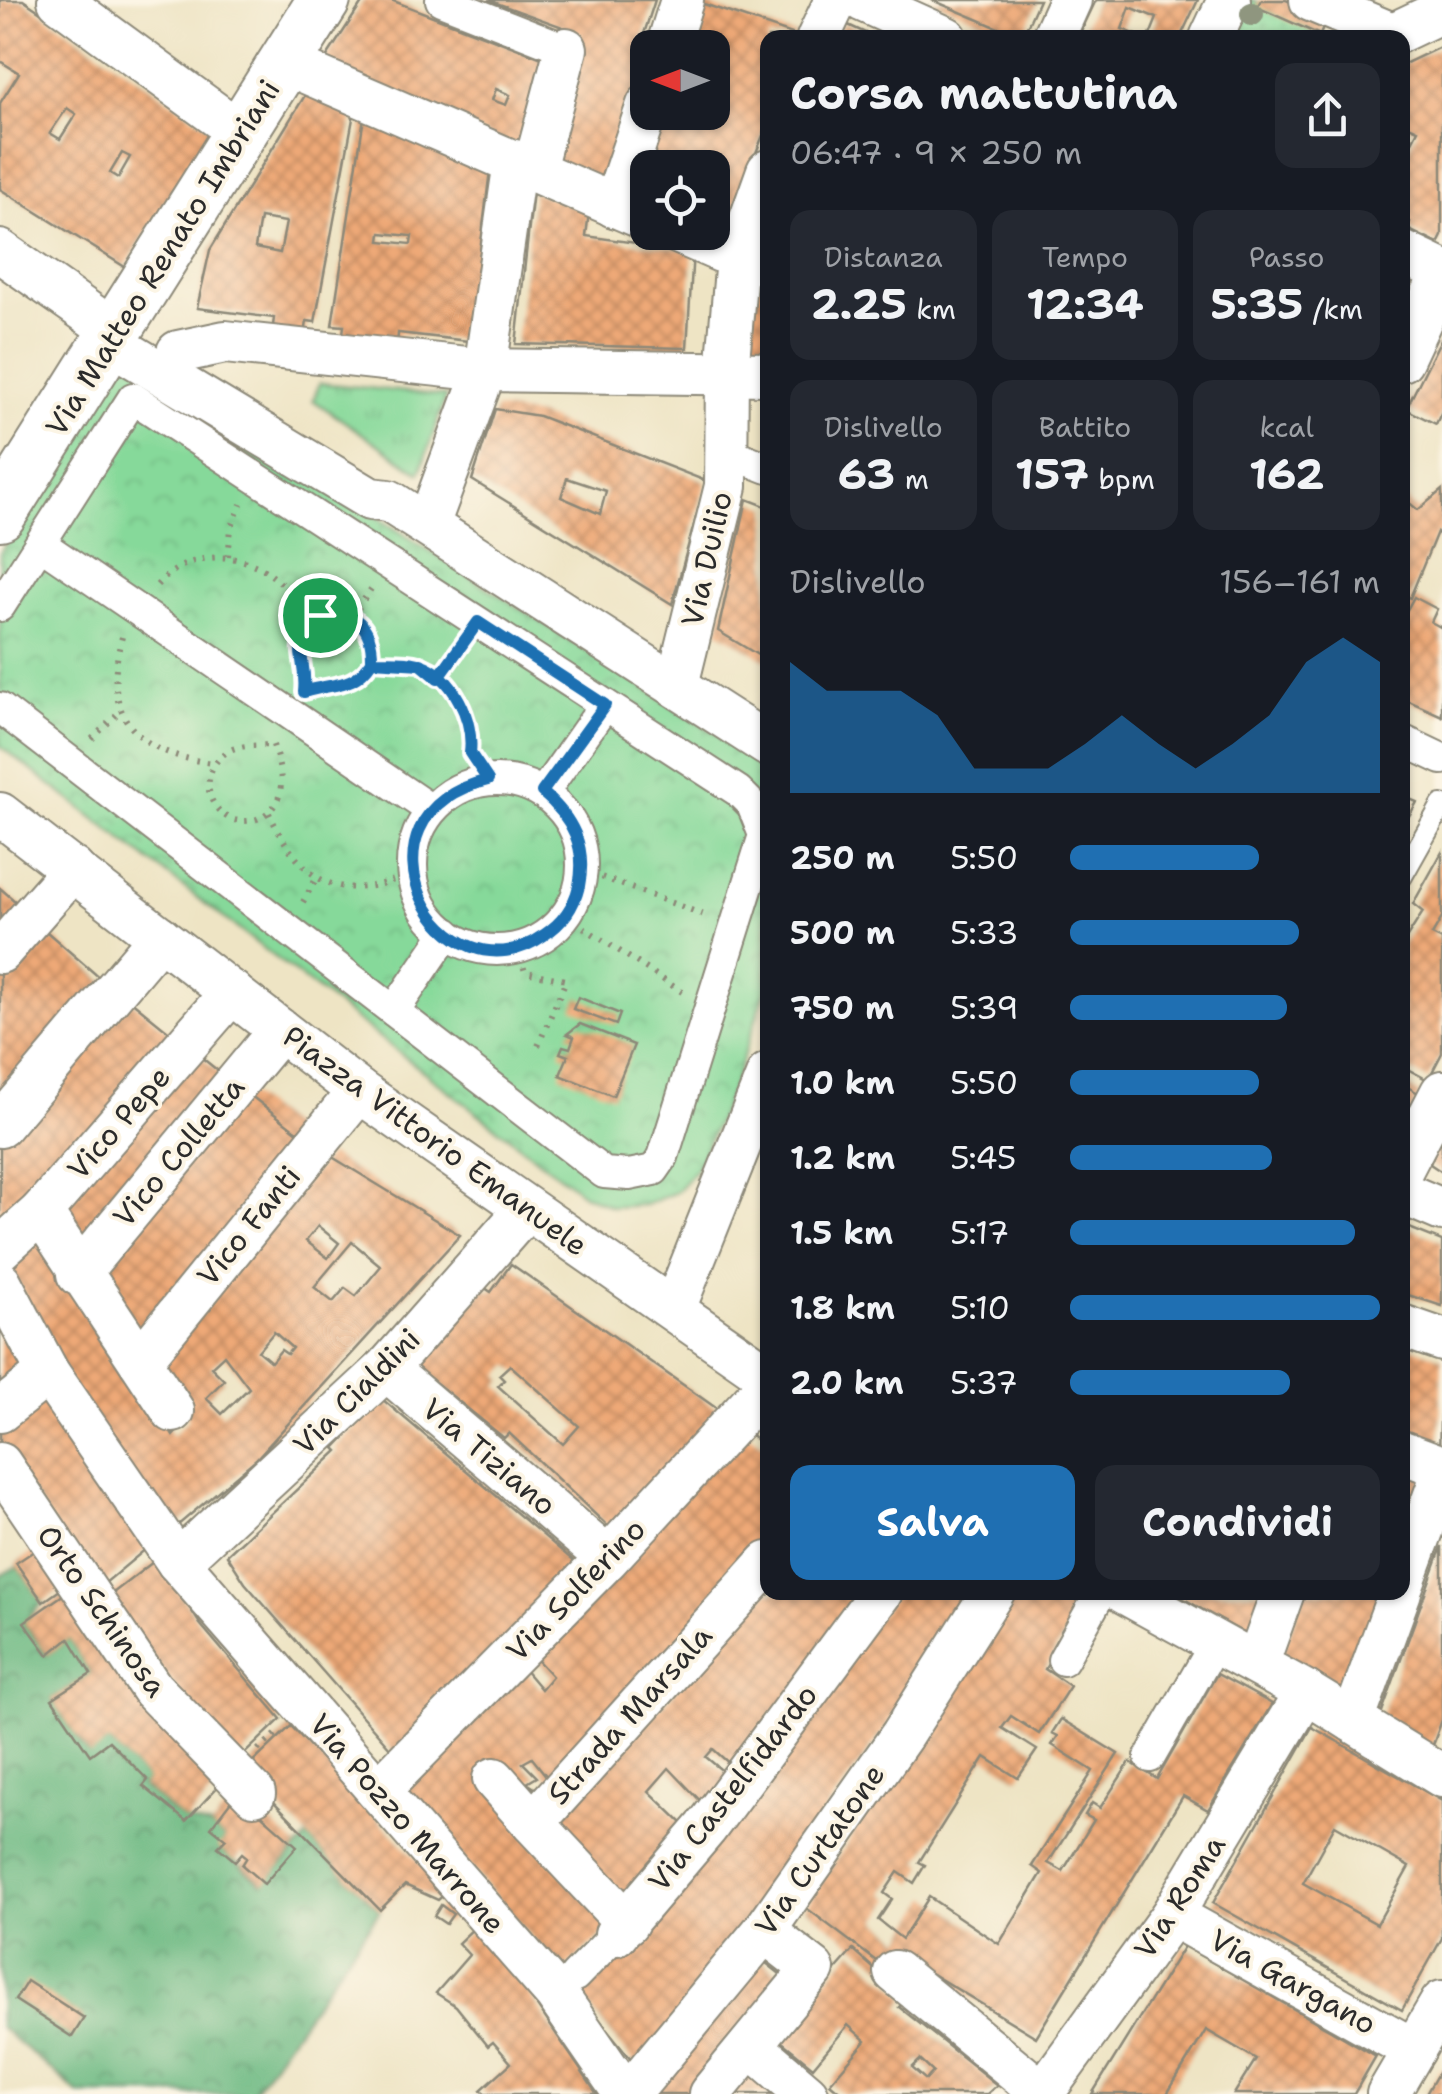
<!DOCTYPE html>
<html lang="it">
<meta charset="utf-8">
<style>
:root{--surface:#171b24;--page:#242831;--text:#f1f3f6;--muted:#9ea1a6;--accent:#1f6fb2}
body{margin:0;font-family:"Shantell Sans",sans-serif;background:var(--page);color:var(--text);height:100vh;display:flex;flex-direction:column;font-size:38px;white-space:nowrap}
*{box-sizing:border-box;margin:0}
p{font-size:32px;color:var(--muted)}
.icon{flex:none;width:55px;height:55px;fill:none;stroke:currentColor;stroke-width:2;stroke-linecap:round;stroke-linejoin:round}
.map{position:relative;flex:1;overflow:hidden}
.details{position:absolute;left:760px;top:30px;width:650px;height:1570px;display:flex;flex-direction:column;background:var(--surface);border-radius:20px;box-shadow:0 2px 8px #0004}
.details>*{flex:none}
.needle{width:65px;rotate:270deg}
.buttons{position:absolute;left:630px;top:30px;display:grid;gap:20px}
.buttons a{display:grid;place-items:center;width:100px;height:100px;border-radius:20px;background:var(--surface);box-shadow:0 2px 8px #0004;font-size:50px}
.pin{position:absolute;display:grid;place-items:center;width:85px;height:85px;color:#fff;margin:-42px;border:5px solid #fff;border-radius:50%;box-shadow:0 2px 10px #0007}
.round{display:grid;place-items:center;flex:none;width:105px;height:105px;border-radius:20px;background:var(--page)}
.headline{display:flex;align-items:center;justify-content:space-between;height:170px;padding:0 30px}
h1{font-size:45px;font-weight:700;line-height:75px}
.metrics{display:grid;grid-template-columns:repeat(3,1fr);gap:15px;height:170px;padding:10px 30px}
.metrics div{display:grid;align-content:center;border-radius:20px;background:var(--page);text-align:center}
.metrics b{font-size:42px;font-weight:700}
.metrics small{font-size:28px;font-weight:400}
.metrics p{font-size:28px}
.chart{height:280px;padding:20px 30px}
.chart p{display:flex;justify-content:space-between}
.chart svg{width:100%;height:180px;margin-top:10px;fill:var(--accent);opacity:.7}
.primary-button{display:flex;gap:20px;margin-top:auto;padding:20px 30px}
.primary-button a{flex:1;height:115px;border-radius:20px;background:var(--accent);color:#fff;font-size:40px;font-weight:700;line-height:115px;text-align:center}
.primary-button a+a{background:var(--page);color:var(--text)}
ul{padding:0 30px;list-style:none;font-size:32px}
li{display:grid;grid-template-columns:160px 120px 1fr;align-items:center;height:75px}
li i{height:25px;border-radius:12px;background:var(--accent)}
.map>svg:first-child{display:block}
</style>
<div class="map">
<svg width="1442" height="2094" viewBox="0 0 1442 2094">
<defs>
<pattern id="grass-tufts" width="24" height="20" patternUnits="userSpaceOnUse" patternTransform="scale(2.5)"><rect width="24" height="20" fill="#86d99a"/><path d="M3 7l-1-3M5 7V3M7 7l1-3M15 17l-1-3M17 17v-4M19 17l1-3" fill="none" stroke="#74ba85"/></pattern>
<pattern id="forest-crowns" width="20" height="18" patternUnits="userSpaceOnUse" patternTransform="scale(2.5)"><rect width="20" height="18" fill="#6cb982"/><path d="M2 6a3 3 0 1 1 6 0M12 15a3 3 0 1 1 6 0" fill="none" stroke="#59976b"/></pattern>
<pattern id="park-crowns" width="20" height="18" patternUnits="userSpaceOnUse" patternTransform="scale(2.5)"><rect width="20" height="18" fill="#86d99a"/><path d="M2 6a3 3 0 1 1 6 0M12 15a3 3 0 1 1 6 0" fill="none" stroke="#74ba85"/></pattern>
<pattern id="garden-dots" width="8" height="8" patternUnits="userSpaceOnUse" patternTransform="scale(2.5)"><rect width="8" height="8" fill="#86d99a"/><path d="M2 2h.1M6 6h.1" fill="none" stroke="#74ba85" stroke-width="1.8" stroke-linecap="round"/></pattern>
<pattern id="building-cross-hatch" width="8" height="8" patternUnits="userSpaceOnUse" patternTransform="scale(2.5)"><rect width="8" height="8" fill="#eea977"/><path d="M0 0l8 8M0 8l8-8" fill="none" stroke="#c18a62"/></pattern>
</defs>
<rect width="100%" height="100%" fill="#fcf5e5"/>
<filter id="ink" filterUnits="userSpaceOnUse"><feTurbulence type="fractalNoise" baseFrequency=".01" numOctaves="2"/><feDisplacementMap in="SourceGraphic" scale="20" xChannelSelector="R" yChannelSelector="G"/><feConvolveMatrix kernelMatrix="1 2 1 2 8 2 1 2 1" color-interpolation-filters="sRGB"/></filter>
<filter id="wash" filterUnits="userSpaceOnUse"><feTurbulence type="fractalNoise" baseFrequency=".0048" numOctaves="4" result="noise"/><feDisplacementMap in="SourceGraphic" scale="40" xChannelSelector="R" yChannelSelector="G"/><feGaussianBlur stdDeviation="2.25" result="paint"/><feColorMatrix in="noise" values="0 0 0 0 0 0 0 0 0 0 0 0 0 0 0 0 0 1.4 0 .05"/><feComposite in="paint" operator="in"/></filter>
<g filter="url(#wash)">
<rect width="100%" height="100%" fill="#eee4c4"/>
<!-- grass -->
<polygon fill="url(#grass-tufts)" stroke="#588262" stroke-width="2.5" points="320,383 446,396 420,473 313,400"/>
<!-- forest -->
<polygon fill="url(#forest-crowns)" stroke="#4c7256" stroke-width="2.5" points="18,1566 43,1602 24,1623 47,1655 69,1638 91,1674 52,1699 89,1754 109,1741 148,1780 143,1787 186,1821 211,1827 226,1839 219,1848 263,1884 308,1837 380,1910 251,2094 79,2094 0,2027 0,1576"/>
<!-- park -->
<polygon fill="url(#park-crowns)" stroke="#588262" stroke-width="2.5" points="134,362 767,766 767,987 733,1086 697,1168 676,1192 645,1205 612,1207 583,1194 0,746 0,553 113,368"/>
<!-- garden -->
<polygon fill="url(#garden-dots)" stroke="#588262" stroke-width="2.5" points="1245,0 1252,0 1329,37 1230,38"/>
<g id="blocks">
<!-- building -->
<g fill="url(#building-cross-hatch)" fill-rule="evenodd">
<path d="M0 0H23L212 129 125 267 0 189V103L19 73 0 61ZM67 108 76 114 60 139 50 133ZM122 153 130 157 118 178 110 173Z"/>
<path d="M364 0H391L555 63 529 153 322 64ZM496 89 510 95 506 105 492 100Z"/>
<polygon points="488,0 655,0 639,49 648,53 648,65 610,187 545,160 582,34"/>
<polygon points="692,0 801,37 768,38 768,123 722,237 712,232 712,168 648,168 648,203 628,194 655,112 712,112 712,85 720,88 725,77 712,73 712,48 677,48"/>
<polygon points="932,0 1039,0 1022,38"/>
<polygon points="1096,0 1198,0 1180,38 1149,38 1157,18 1130,7 1122,29 1144,38 1078,38"/>
<polygon points="1261,0 1286,0 1327,18 1320,35 1257,7"/>
<polygon points="844,23 876,38 833,38"/>
<polygon points="1442,46 1442,236 1438,244 1407,229 1410,222 1402,218 1402,161 1418,130 1402,123 1402,65"/>
<path d="M307 92 354 113 315 322 307 321 305 336 272 333 274 318 197 308 210 250ZM260 218 286 222 280 253 255 248Z"/>
<path d="M364 117 490 170 469 341 398 333 397 347 342 342 344 326 332 325ZM381 233 412 236 411 244 380 241Z"/>
<polygon points="533,191 589,212 586,236 693,251 687,348 516,344"/>
<polygon points="768,241 768,356 750,356 752,291"/>
<polygon points="1442,337 1442,411 1436,424 1406,409"/>
<path d="M495 409 539 416 706 481 672 604 472 480ZM567 478 606 491 600 514 561 497Z"/>
<polygon points="1442,490 1442,537 1437,532 1410,598 1402,595 1402,497 1418,510"/>
<polygon points="747,499 768,507 768,661 718,631"/>
<polygon points="1414,597 1437,609 1431,622 1442,628 1442,716 1402,698 1402,619"/>
<polygon points="1402,796 1417,802 1402,828"/>
<polygon points="1442,852 1442,918 1432,935 1442,940 1442,1053 1428,1080 1402,1066 1402,945 1423,912 1413,904"/>
<polygon points="0,888 24,909 0,937"/>
<polygon points="39,925 109,986 0,1114 0,969"/>
<polygon points="125,996 178,1039 0,1237 0,1140"/>
<polygon points="578,997 620,1014 616,1025 573,1009"/>
<polygon points="580,1024 634,1045 613,1096 560,1075 568,1056 560,1053 563,1046 570,1048 574,1037 567,1034"/>
<polygon points="196,1053 228,1079 78,1257 53,1216"/>
<polygon points="1402,1084 1420,1094 1402,1127"/>
<polygon points="246,1092 303,1136 140,1339 90,1278"/>
<polygon points="1442,1134 1442,1172 1430,1164"/>
<path d="M329 1155 460 1235 256 1459 170 1532 75 1395 3 1254 39 1221 173 1436 189 1418 154 1366ZM318 1226 339 1243 328 1258 306 1241ZM352 1242 381 1266 356 1296 345 1288 333 1302 314 1287ZM274 1332 292 1348 287 1354 281 1350 271 1362 258 1351ZM224 1355 249 1388 222 1414 206 1398 224 1380 211 1367Z"/>
<polygon points="1402,1225 1442,1241 1442,1306 1402,1293"/>
<path d="M511 1264 726 1415 616 1534 509 1433 504 1438 415 1366 485 1288 491 1292ZM510 1365 579 1426 563 1444 498 1386 504 1380 499 1375Z"/>
<polygon points="0,1311 26,1363 0,1384"/>
<polygon points="1402,1344 1442,1358 1439,1452 1402,1439"/>
<polygon points="45,1393 147,1548 98,1589 0,1446 0,1428"/>
<polygon points="382,1399 583,1569 398,1757 245,1583 227,1555 338,1451 335,1448"/>
<polygon points="743,1430 768,1448 768,1542 552,1783 532,1758 523,1763 537,1777 527,1783 544,1794 612,1927 561,1972 399,1785 519,1663 541,1689 552,1676 530,1652"/>
<polygon points="1402,1469 1425,1477 1402,1539"/>
<polygon points="43,1545 70,1583 43,1602 16,1563"/>
<polygon points="1442,1546 1442,1720 1431,1750 1379,1720"/>
<polygon points="158,1558 200,1624 281,1719 237,1761 104,1600"/>
<polygon points="73,1588 222,1782 186,1821 143,1786 148,1780 109,1741 90,1755 52,1699 91,1674 69,1638 48,1655 24,1622"/>
<path d="M768 1592H869L710 1811 669 1768 649 1791 685 1826 627 1909 549 1826ZM713 1749 732 1766 726 1774 706 1757Z"/>
<polygon points="897,1592 980,1596 640,2070 577,1992"/>
<polygon points="1012,1592 1074,1592 1085,1599 1045,1669 1070,1686 1039,1734 1011,1716 1002,1728 1037,1750 1018,1778 985,1757 919,1862 925,1865 914,1883 898,1872 884,1893 892,1899 878,1920 902,1939 929,1897 999,1944 1042,1873 1032,1866 1093,1771 1052,1745 1058,1736 1052,1733 1061,1719 1118,1754 1048,1863 1063,1871 1094,1820 1085,1815 1092,1803 1100,1808 1130,1762 1157,1779 1217,1674 1272,1704 1208,1810 1183,1796 1036,2037 894,1951 884,1967 805,1907"/>
<polygon points="1172,1592 1267,1592 1247,1635"/>
<polygon points="1304,1592 1389,1592 1352,1699 1285,1661 1282,1654"/>
<polygon points="291,1726 447,1892 438,1900 405,1885 380,1910 271,1799 275,1795 247,1768"/>
<path d="M1312 1727 1442 1801V1938L1402 2010 1213 1903ZM1335 1825 1409 1867 1377 1924 1303 1883Z"/>
<polygon points="237,1793 297,1846 264,1884 242,1865 247,1857 242,1853 235,1861 218,1847 226,1839 211,1827"/>
<polygon points="441,1905 453,1914 446,1924 434,1916"/>
<polygon points="478,1924 489,1935 597,2094 486,2094 481,2090 511,2063 493,2042 488,2046 456,2006 436,1993 469,1955 458,1943"/>
<polygon points="1184,1946 1376,2056 1354,2094 1234,2094 1256,2059 1206,2030 1167,2094 1092,2094"/>
<path d="M853 1950 907 1998 899 2007 997 2085 987 2094H843L830 2083 866 2041 848 2025 813 2067 776 2037ZM920 2060 933 2072 926 2080 912 2068Z"/>
<polygon points="761,1959 789,1981 695,2094 659,2094 654,2085"/>
<polygon points="27,1981 84,2018 72,2037 15,2000"/>
<polygon points="753,2065 785,2094 728,2094"/>
<polygon points="1442,2066 1442,2094 1426,2094"/>
</g>
</g>
</g>
<g filter="url(#ink)">
<use href="#blocks" fill-opacity="0" stroke="#8c8878" stroke-width="2.5"/>
<g fill="none" stroke-linecap="round" stroke-linejoin="round">
<!-- service casing -->
<g stroke="#8c8878" stroke-width="24">
<polyline id="service" points="1402,876 1442,805"/>
</g>
<!-- pedestrian casing -->
<g stroke="#8c8878" stroke-width="34">
<g id="pedestrian">
<polyline points="441,0 566,49"/>
<polyline points="727,452 768,468"/>
<polyline points="42,545 431,810"/>
<polyline points="0,606 133,398 738,791 752,805 764,835 663,1157 654,1170 629,1175 604,1173 0,708"/>
<polyline points="1402,740 1442,759"/>
<circle cx="497" cy="865" r="85"/>
<polyline points="543,793 605,705"/>
<polyline points="394,1011 447,933"/>
<polyline points="1063,1660 1101,1592"/>
<polyline points="1150,1757 1216,1642"/>
<polyline points="575,1976 616,1934"/>
</g>
</g>
<!-- minor casing -->
<g stroke="#8c8878" stroke-width="46">
<g id="minor">
<polyline points="59,0 241,133"/>
<polyline points="862,0 946,38"/>
<polyline points="1311,0 1392,34"/>
<polyline points="818,38 836,0"/>
<polyline points="1053,38 1070,0"/>
<polyline points="1211,38 1229,0"/>
<polyline points="1385,38 1442,11"/>
<polyline points="667,48 682,0"/>
<polyline points="285,63 648,220"/>
<polyline points="534,169 566,49"/>
<polyline points="614,206 648,105"/>
<polyline points="677,232 737,258"/>
<polyline points="0,251 117,333"/>
<polyline points="1402,252 1442,271"/>
<polyline points="111,343 370,499 389,501 768,745"/>
<polyline points="178,352 225,342 485,370 768,374"/>
<polyline points="1402,360 1442,274"/>
<polyline points="428,525 485,370 515,161"/>
<polyline points="677,685 726,486 727,372 737,258 768,171"/>
<polyline points="0,814 359,1091 768,1376"/>
<polyline points="0,952 73,869"/>
<polyline points="0,1126 160,937"/>
<polyline points="1402,1169 1442,1092"/>
<polyline points="1402,1193 1442,1210"/>
<polyline points="41,1212 173,1411"/>
<polyline points="0,1249 41,1212 232,992"/>
<polyline points="78,1274 280,1030"/>
<polyline points="0,1282 48,1373 178,1562 556,1994 625,2094"/>
<polyline points="674,1309 768,1074"/>
<polyline points="1402,1326 1442,1340"/>
<polyline points="140,1361 359,1091"/>
<polyline points="386,1369 592,1545"/>
<polyline points="0,1411 48,1373"/>
<polyline points="1402,1452 1442,1467"/>
<polyline points="0,1464 152,1689 254,1794"/>
<polyline points="178,1562 386,1369 525,1211"/>
<polyline points="1402,1585 1442,1476"/>
<polyline points="1124,1592 1306,1692 1442,1776"/>
<polyline points="1257,1664 1283,1592"/>
<polyline points="1353,1721 1400,1592"/>
<polyline points="494,1779 533,1823"/>
<polyline points="379,1790 608,1558 768,1385"/>
<polyline points="1172,1915 1414,2050"/>
<polyline points="627,1923 533,1823 768,1563"/>
<polyline points="616,1934 706,1828 881,1592"/>
<polyline points="895,1972 1043,2093"/>
<polyline points="751,2046 807,2094"/>
<polyline points="629,2094 764,1931 902,1735 993,1592"/>
<polyline points="710,2094 813,1969 764,1931"/>
<polyline points="1042,2094 1172,1915 1306,1692"/>
<polyline points="1388,2094 1442,2002"/>
</g>
</g>
<!-- tertiary casing -->
<g stroke="#8c8878" stroke-width="56">
<polyline id="tertiary" points="0,514 324,0"/>
</g>
<!-- path -->
<g stroke="#8c8878" stroke-width="6" stroke-dasharray="2.5 8" stroke-linecap="butt">
<polyline points="228,556 231,529 241,504"/>
<path d="M157 585C206 533 290 558 304 629"/>
<path d="M341 612C367 624 390 658 358 680 342 690 322 686 304 693 308 652 280 620 341 612Z"/>
<polyline points="352,617 371,589"/>
<path d="M122 637C100 714 135 754 213 763"/>
<path d="M462 645 438 678C460 701 475 719 470 753L488 779"/>
<polyline points="372,661 421,664 438,678"/>
<polyline points="92,739 120,711"/>
<path d="M273 745C282 773 290 804 257 819 248 822 235 822 227 817 202 802 203 767 227 752 238 744 259 746 273 745Z"/>
<path d="M269 813C302 882 337 906 412 873"/>
<polyline points="582,870 707,916"/>
<polyline points="303,902 317,877"/>
<polyline points="566,916 682,992"/>
<polyline points="518,947 525,972 566,980 538,1046"/>
<polyline points="258,1750 279,1732"/>
</g>
<!-- service -->
<use href="#service" stroke="#fff" stroke-width="20"/>
<!-- pedestrian -->
<use href="#pedestrian" stroke="#fff" stroke-width="30"/>
<!-- minor -->
<use href="#minor" stroke="#fff" stroke-width="42"/>
<!-- tertiary -->
<use href="#tertiary" stroke="#fff" stroke-width="52"/>
</g>
<!-- trees -->
<circle fill="#8f967f" cx="1252" cy="14" r="12"/>
</g>
<g fill="none" stroke-linecap="round" stroke-linejoin="round" filter="url(#ink)">
<!-- route casing -->
<g stroke="#fff" stroke-width="20">
<path id="route" d="M320 615C355 609 373 626 372 661 386 662 405 660 419 664 454 675 474 721 470 753L488 780C339 816 442 1008 544 935 561 924 574 907 579 886 587 847 573 818 542 792L605 705 478 622 438 678 421 664 372 661C353 690 333 682 304 692 308 656 286 644 320 615"/>
</g>
<!-- route -->
<use href="#route" stroke="#1f6fb2" stroke-width="12"/>
</g>
<g text-anchor="middle" stroke-width="8" stroke-linejoin="round" paint-order="stroke">
<!-- street labels -->
<g font-size="30" fill="#2b2b2b" stroke="#fcf5e5">
<text transform="translate(163 258) rotate(-58)" y="10">Via Matteo Renato Imbriani</text>
<text transform="translate(707 559) rotate(-77)" y="10">Via Duilio</text>
<text transform="translate(119 1123) rotate(-49)" y="10">Vico Pepe</text>
<text transform="translate(435 1141) rotate(36)" y="10">Piazza Vittorio Emanuele</text>
<text transform="translate(179 1152) rotate(-50)" y="10">Vico Colletta</text>
<text transform="translate(249 1226) rotate(-51)" y="10">Vico Fanti</text>
<text transform="translate(357 1392) rotate(-45)" y="10">Via Cialdini</text>
<text transform="translate(489 1457) rotate(40)" y="10">Via Tiziano</text>
<text transform="translate(576 1590) rotate(-46)" y="10">Via Solferino</text>
<text transform="translate(102 1611) rotate(55)" y="10">Orto Schinosa</text>
<text transform="translate(630 1715) rotate(-48)" y="10">Strada Marsala</text>
<text transform="translate(733 1788) rotate(-52)" y="10">Via Castelfidardo</text>
<text transform="translate(407 1824) rotate(49)" y="10">Via Pozzo Marrone</text>
<text transform="translate(820 1850) rotate(-55)" y="10">Via Curtatone</text>
<text transform="translate(1180 1897) rotate(-57)" y="10">Via Roma</text>
<text transform="translate(1293 1982) rotate(29)" y="10">Via Gargano</text>
</g>
</g>
</svg>
<div class="buttons">
<a><svg class="needle" viewBox="-14 -14 28 28"><path d="M0-13l5 13h-10z" fill="#e53935"/><path d="M0 13l5-13h-10z" fill="#9ea1a6"/></svg></a>
<a><svg class="icon" aria-label="locate" viewBox="0 0 24 24"><circle cx="12" cy="12" r="6"/><path d="M12 2v4M12 18v4M2 12h4M18 12h4"/></svg></a>
</div>
<div class="pin" style="left:320px;top:615px;background:#1e9e55"><svg class="icon" aria-label="arrive" viewBox="0 0 24 24"><path d="M6 21V4h12l-3 4 3 4H6"/></svg></div>
<section class="details">
<div class="headline"><div><h1>Corsa mattutina</h1><p>06:47 · 9 × 250 m</p></div><a class="round"><svg class="icon" aria-label="share" viewBox="0 0 24 24"><path d="M12 15V3M7 8l5-5 5 5M5 13v7h14v-7"/></svg></a></div>
<div class="metrics">
<div><p>Distanza</p><b>2.25<small> km</small></b></div>
<div><p>Tempo</p><b>12:34</b></div>
<div><p>Passo</p><b>5:35<small> /km</small></b></div>
</div>
<div class="metrics">
<div><p>Dislivello</p><b>63<small> m</small></b></div>
<div><p>Battito</p><b>157<small> bpm</small></b></div>
<div><p>kcal</p><b>162</b></div>
</div>
<div class="chart"><p><span>Dislivello</span>156–161 m</p>
<svg viewBox="0 0 160 44" preserveAspectRatio="none"><path d="M0 44V12L10 19L20 19L30 19L40 25L50 38L60 38L70 38L80 32L90 25L100 32L110 38L120 32L130 25L140 12L150 6L160 12V44z"/></svg>
</div>
<ul>
<li><b>250 m</b>5:50<i style="width:61%"></i></li>
<li><b>500 m</b>5:33<i style="width:74%"></i></li>
<li><b>750 m</b>5:39<i style="width:70%"></i></li>
<li><b>1.0 km</b>5:50<i style="width:61%"></i></li>
<li><b>1.2 km</b>5:45<i style="width:65%"></i></li>
<li><b>1.5 km</b>5:17<i style="width:92%"></i></li>
<li><b>1.8 km</b>5:10<i style="width:100%"></i></li>
<li><b>2.0 km</b>5:37<i style="width:71%"></i></li>
</ul>
<div class="primary-button"><a>Salva</a><a>Condividi</a></div>
</section>
</div>
